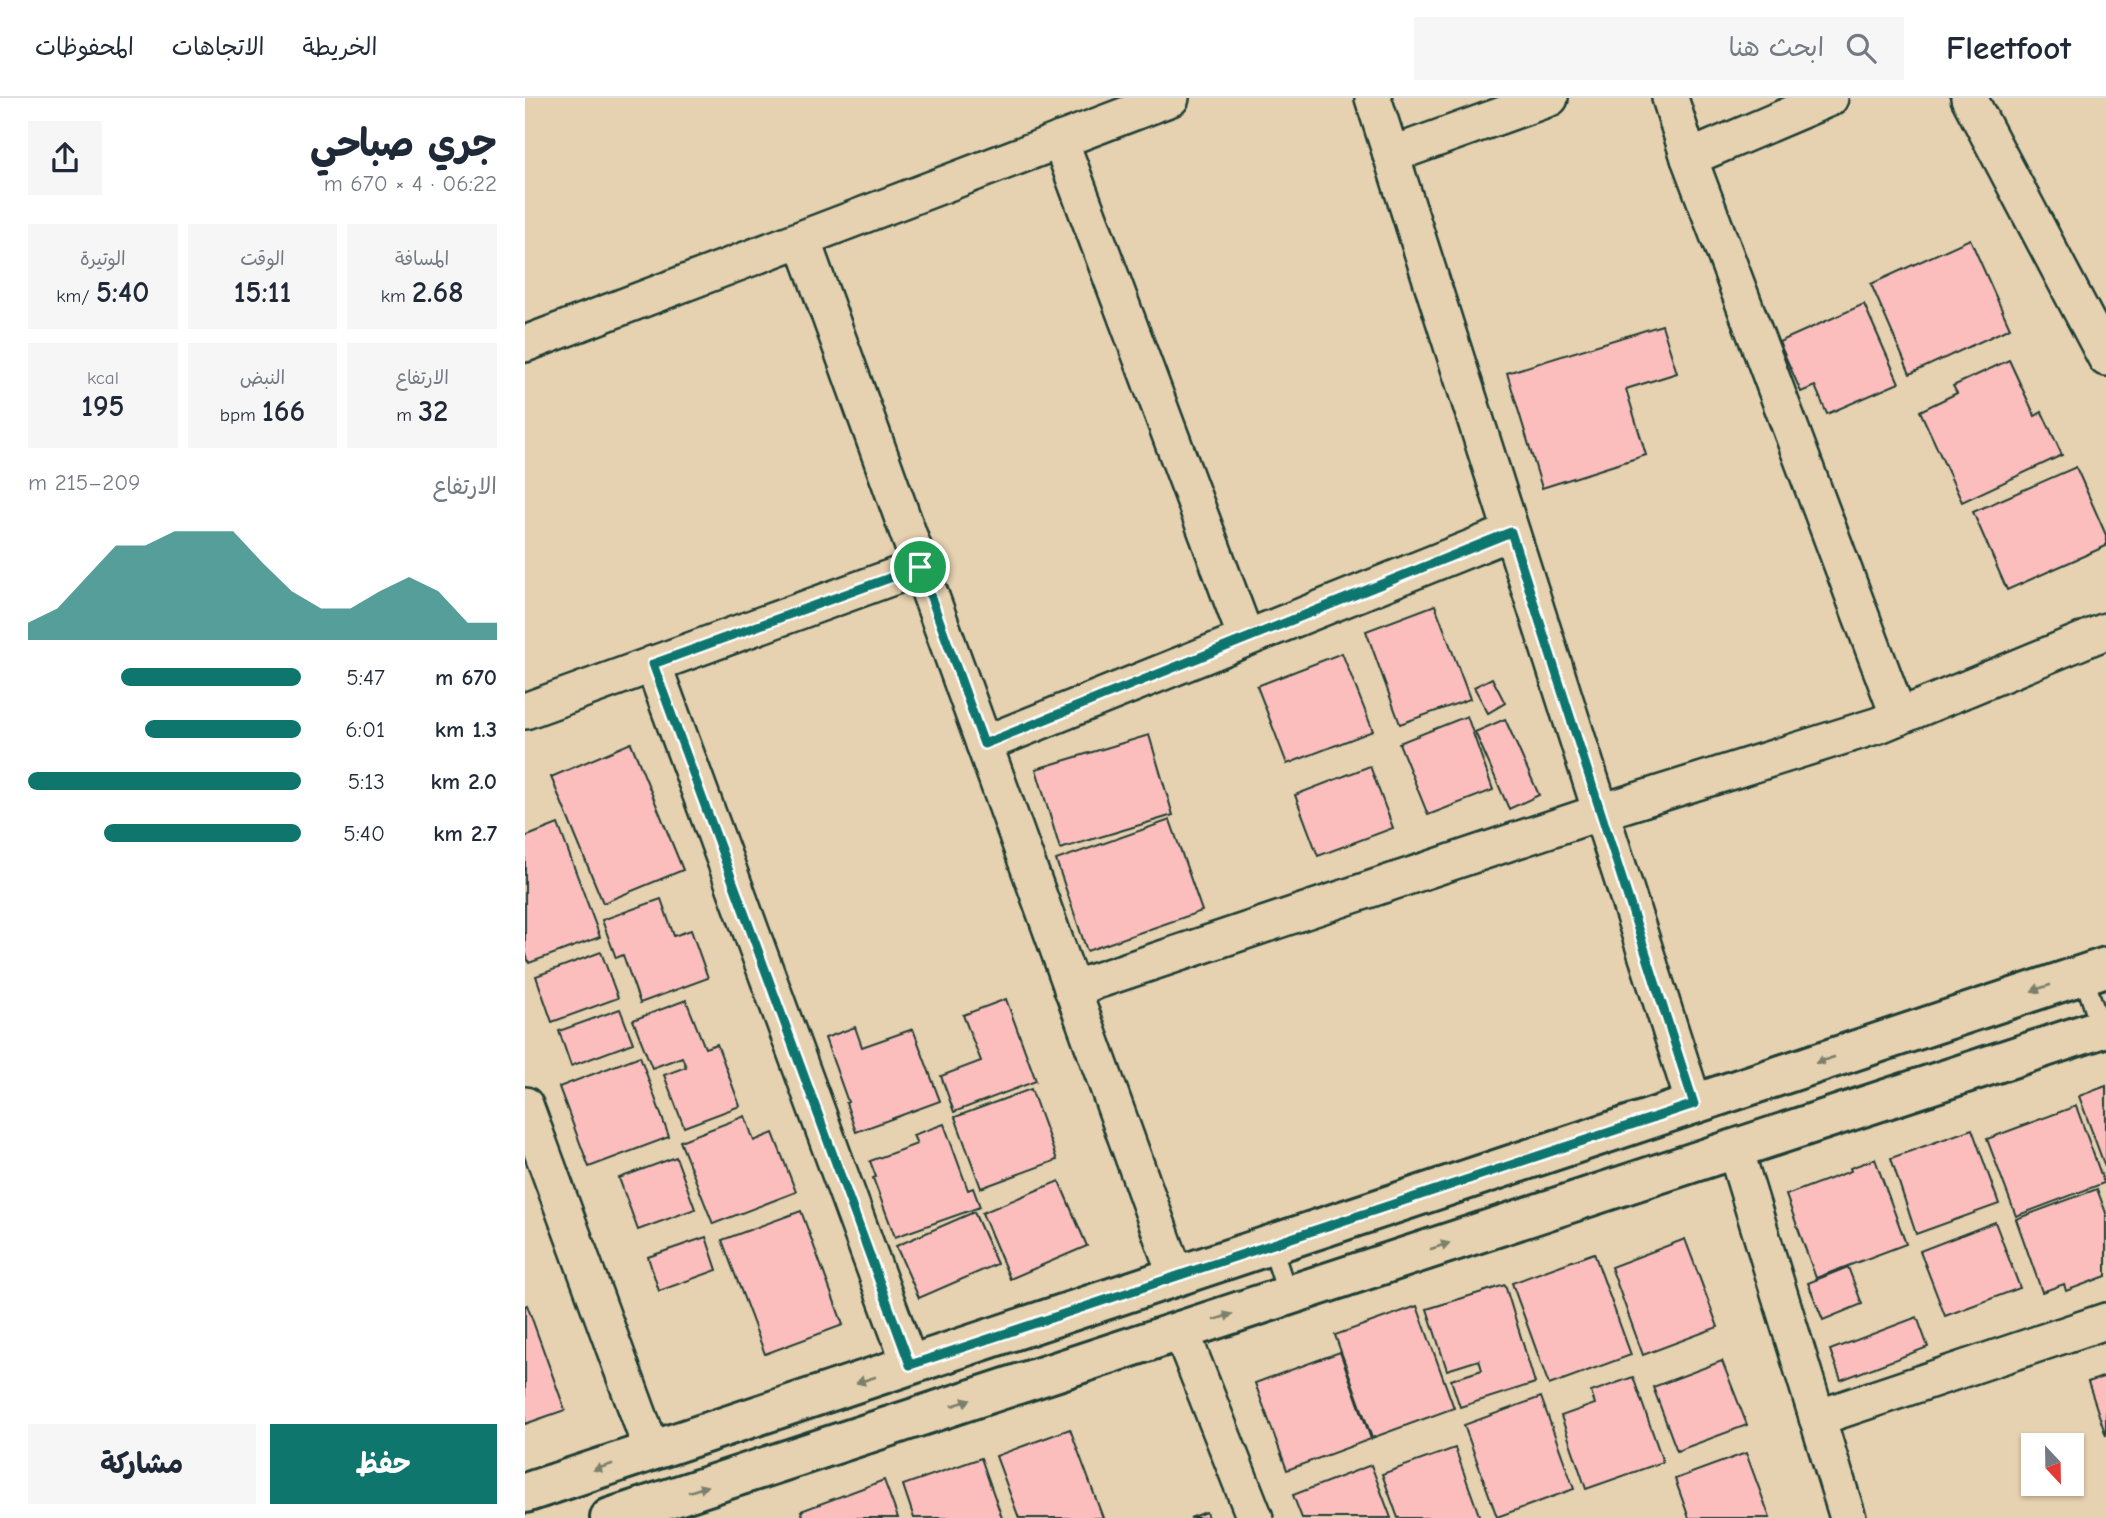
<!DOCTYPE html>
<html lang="ar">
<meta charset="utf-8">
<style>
:root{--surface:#fff;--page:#f6f6f7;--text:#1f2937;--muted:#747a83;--line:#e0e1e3;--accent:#0f766e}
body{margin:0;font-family:"Comic Neue","Playpen Sans Arabic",sans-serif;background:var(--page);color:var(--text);direction:rtl;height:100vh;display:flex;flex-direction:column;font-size:26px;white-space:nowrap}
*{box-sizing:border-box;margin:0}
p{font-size:23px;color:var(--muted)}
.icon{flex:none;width:38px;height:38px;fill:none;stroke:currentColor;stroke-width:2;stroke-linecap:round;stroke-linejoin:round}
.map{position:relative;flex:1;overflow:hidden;direction:ltr}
.details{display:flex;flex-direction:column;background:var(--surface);width:525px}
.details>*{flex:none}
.needle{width:46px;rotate:158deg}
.fabs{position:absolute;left:1496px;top:1335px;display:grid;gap:14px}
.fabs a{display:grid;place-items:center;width:63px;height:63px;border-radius:0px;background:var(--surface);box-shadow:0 2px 5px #0004;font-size:35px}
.pin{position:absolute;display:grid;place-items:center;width:60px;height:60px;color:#fff;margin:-30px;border:4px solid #fff;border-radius:50%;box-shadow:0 2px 7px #0007}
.round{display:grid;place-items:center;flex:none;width:74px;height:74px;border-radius:0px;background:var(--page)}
.overview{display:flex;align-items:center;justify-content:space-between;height:119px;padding:0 28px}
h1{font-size:38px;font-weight:700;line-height:52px}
.stats{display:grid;grid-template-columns:repeat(3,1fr);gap:10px;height:119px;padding:7px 28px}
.stats div{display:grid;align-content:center;border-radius:0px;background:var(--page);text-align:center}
.stats b{font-size:30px;font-weight:700}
.stats small{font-size:19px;font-weight:400}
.stats p{font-size:19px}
.chart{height:196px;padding:14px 28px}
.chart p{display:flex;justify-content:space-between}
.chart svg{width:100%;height:126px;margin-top:7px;fill:var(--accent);opacity:.7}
.cta{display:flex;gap:14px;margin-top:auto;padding:14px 28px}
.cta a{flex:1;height:80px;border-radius:0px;background:var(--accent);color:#fff;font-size:28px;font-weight:700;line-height:80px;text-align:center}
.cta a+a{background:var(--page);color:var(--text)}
ul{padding:0 28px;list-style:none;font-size:23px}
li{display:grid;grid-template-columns:112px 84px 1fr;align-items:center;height:52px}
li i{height:18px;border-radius:9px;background:var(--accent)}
header{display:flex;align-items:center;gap:42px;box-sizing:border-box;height:98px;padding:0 35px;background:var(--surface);border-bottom:2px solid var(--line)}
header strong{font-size:33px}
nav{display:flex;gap:38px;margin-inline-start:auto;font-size:24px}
.search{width:490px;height:63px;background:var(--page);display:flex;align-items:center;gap:18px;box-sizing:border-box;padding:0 24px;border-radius:0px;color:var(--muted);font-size:26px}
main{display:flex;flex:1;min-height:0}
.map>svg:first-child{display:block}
</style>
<header>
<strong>Fleetfoot</strong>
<div class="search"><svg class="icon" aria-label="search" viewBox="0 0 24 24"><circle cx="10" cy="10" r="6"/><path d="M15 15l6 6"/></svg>ابحث هنا</div>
<nav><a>الخريطة</a><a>الاتجاهات</a><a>المحفوظات</a></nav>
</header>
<main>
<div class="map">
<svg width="1581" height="1420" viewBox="0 0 1581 1420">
<rect width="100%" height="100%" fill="#e6d1b0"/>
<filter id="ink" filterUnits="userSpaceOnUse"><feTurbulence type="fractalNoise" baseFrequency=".0143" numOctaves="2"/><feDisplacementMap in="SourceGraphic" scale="14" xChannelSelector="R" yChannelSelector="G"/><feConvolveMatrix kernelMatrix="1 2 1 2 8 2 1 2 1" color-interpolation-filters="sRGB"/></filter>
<g filter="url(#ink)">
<!-- building -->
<g fill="#fbbebc" stroke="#1f3d34" stroke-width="2">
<polygon points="1445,141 1485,230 1385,276 1346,186"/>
<polygon points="1339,206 1374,285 1302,316 1290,288 1276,294 1254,244"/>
<polygon points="1137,227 1152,275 1101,291 1121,357 1017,390 982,275"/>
<polygon points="1484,262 1510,318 1517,314 1537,357 1437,404 1395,313 1432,295 1428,288"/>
<polygon points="1551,369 1581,437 1581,448 1482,492 1448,414"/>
<polygon points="910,507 945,601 875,626 841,533"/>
<polygon points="817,555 848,633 762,666 732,588"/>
<polygon points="967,580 980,605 963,615 949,589"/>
<polygon points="942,618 968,692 903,717 874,645"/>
<polygon points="980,621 1014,697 984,711 950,634"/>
<polygon points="624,637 648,717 535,751 511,671"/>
<polygon points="106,645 158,772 78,805 26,679"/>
<polygon points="845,668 868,730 793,758 770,697"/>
<polygon points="645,722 677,813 562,853 531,762"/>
<polygon points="33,726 75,839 4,865 0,853 0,739"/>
<polygon points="136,801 149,838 166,832 183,880 115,905 98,857 91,860 77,822"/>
<polygon points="76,854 93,900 27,924 11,878"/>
<polygon points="481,901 511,983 429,1014 416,978 456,963 438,917"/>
<polygon points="161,902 180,950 192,946 215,1008 159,1029 139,977 161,969 157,959 127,970 108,922"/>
<polygon points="95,911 108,945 46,968 34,933"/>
<polygon points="330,929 337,949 388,931 415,1003 331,1034 321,1005 323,1004 300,940"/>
<polygon points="115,958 144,1039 64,1069 34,989"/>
<polygon points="1581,988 1581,1069 1580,1069 1554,998"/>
<polygon points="506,991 532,1062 456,1090 430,1019"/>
<polygon points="1551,1008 1579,1085 1491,1118 1462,1041"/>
<polygon points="220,1018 229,1043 248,1035 271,1094 188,1126 155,1043"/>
<polygon points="419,1026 443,1092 448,1090 455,1109 370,1139 348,1080 351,1079 345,1063 392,1046 388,1037"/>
<polygon points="1447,1031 1474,1106 1391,1136 1366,1060"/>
<polygon points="151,1059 170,1111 113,1132 94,1080"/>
<polygon points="1350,1061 1381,1146 1291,1180 1261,1097 1326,1073 1325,1070"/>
<polygon points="534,1083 562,1148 485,1181 457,1115"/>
<polygon points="1572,1091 1581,1115 1581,1178 1541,1193 1539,1186 1517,1194 1491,1121"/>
<polygon points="276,1113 318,1227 240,1256 197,1142"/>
<polygon points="449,1114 472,1166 394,1200 371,1148"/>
<polygon points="1470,1124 1495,1190 1420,1218 1395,1153"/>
<polygon points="181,1139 192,1172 134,1193 123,1159"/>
<polygon points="1160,1141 1193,1229 1118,1257 1086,1169"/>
<polygon points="1069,1155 1106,1257 1024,1287 987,1185"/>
<polygon points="1323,1169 1337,1206 1298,1222 1283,1185"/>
<polygon points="980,1187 1010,1285 935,1309 926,1282 957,1272 954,1262 922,1272 902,1211"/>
<polygon points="2,1207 40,1312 0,1326 0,1208"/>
<polygon points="892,1208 929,1310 847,1340 810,1237"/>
<polygon points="1392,1219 1403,1249 1316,1282 1305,1252"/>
<polygon points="815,1254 846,1341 762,1372 730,1285"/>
<polygon points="1197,1263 1222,1327 1152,1353 1128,1289"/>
<polygon points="1581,1278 1581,1338 1563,1284"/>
<polygon points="1108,1279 1138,1364 1061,1391 1036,1318 1070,1306 1066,1294"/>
<polygon points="1016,1299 1049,1391 972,1419 939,1327"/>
<polygon points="545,1331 578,1420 494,1420 471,1358"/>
<polygon points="930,1350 955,1420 873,1420 857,1376"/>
<polygon points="1221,1355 1245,1420 1164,1420 1150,1381"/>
<polygon points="456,1360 477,1420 389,1420 378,1387"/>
<polygon points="846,1367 866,1420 777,1420 768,1397"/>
<polygon points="359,1382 373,1420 279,1420 276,1413"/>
<polygon points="681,1414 683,1420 665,1420"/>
</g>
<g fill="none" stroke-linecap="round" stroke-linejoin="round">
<!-- lane casing -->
<g stroke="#1f3d34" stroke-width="23">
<g id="lane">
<polyline points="1558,876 1576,931"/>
<polyline points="746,1146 763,1198"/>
</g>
</g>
<!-- street casing -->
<g stroke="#1f3d34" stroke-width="40">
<g id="street">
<polyline points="848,0 1169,1006"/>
<polyline points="1145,0 1164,60 1374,619"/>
<polyline points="1444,0 1581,260"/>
<polyline points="535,42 721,540"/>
<polyline points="866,57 1025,0"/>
<polyline points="1164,60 1305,0"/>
<polyline points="277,141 651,1178"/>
<polyline points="0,246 646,0"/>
<polyline points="128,566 385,1267"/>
<polyline points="0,613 395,469"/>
<polyline points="459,646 986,434"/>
<polyline points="547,891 1076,714 1354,627 1581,533"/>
<polyline points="0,1007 127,1353"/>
<polyline points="1210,1051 1323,1420"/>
<polyline points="656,1233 730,1420"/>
<polyline points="1292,1320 1581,1223"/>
</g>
</g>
<!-- secondary casing -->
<g stroke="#1f3d34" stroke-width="44">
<g id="secondary">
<polyline points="0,1395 1581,869"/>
<polyline points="85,1420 1581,929"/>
</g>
</g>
<!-- lane -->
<use href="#lane" stroke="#e6d1b0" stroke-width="18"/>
<!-- street -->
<use href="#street" stroke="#e6d1b0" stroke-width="35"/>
<!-- secondary -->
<use href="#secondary" stroke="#e6d1b0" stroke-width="38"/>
</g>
<!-- one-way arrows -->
<defs><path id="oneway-solid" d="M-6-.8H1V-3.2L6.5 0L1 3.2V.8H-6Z" transform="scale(1.75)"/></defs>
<g fill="#79806c">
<use href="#oneway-solid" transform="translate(1516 890) rotate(162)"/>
<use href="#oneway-solid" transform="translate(1300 962) rotate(162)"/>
<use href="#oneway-solid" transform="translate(915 1148) rotate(-18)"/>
<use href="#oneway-solid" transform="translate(698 1219) rotate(-18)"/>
<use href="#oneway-solid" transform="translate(341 1282) rotate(162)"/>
<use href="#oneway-solid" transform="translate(436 1305) rotate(-18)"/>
<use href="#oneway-solid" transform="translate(78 1369) rotate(162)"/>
<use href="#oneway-solid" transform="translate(173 1391) rotate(-18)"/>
</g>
</g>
<g fill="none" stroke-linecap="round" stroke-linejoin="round" filter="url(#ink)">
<!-- route casing -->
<g stroke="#fff" stroke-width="14">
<polygon id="route" points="986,434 1169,1006 385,1267 128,566 395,469 459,646"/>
</g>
<!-- route -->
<use href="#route" stroke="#0f766e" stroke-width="9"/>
</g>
</svg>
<div class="fabs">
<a><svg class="needle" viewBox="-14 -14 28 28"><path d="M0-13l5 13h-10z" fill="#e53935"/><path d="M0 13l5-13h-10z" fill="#747a83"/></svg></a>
</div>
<div class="pin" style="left:395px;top:469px;background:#1e9e55"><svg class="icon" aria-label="arrive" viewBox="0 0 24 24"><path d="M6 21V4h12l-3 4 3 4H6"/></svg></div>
</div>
<section class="details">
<div class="overview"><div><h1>جري صباحي</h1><p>06:22 · 4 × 670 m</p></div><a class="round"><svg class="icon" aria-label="share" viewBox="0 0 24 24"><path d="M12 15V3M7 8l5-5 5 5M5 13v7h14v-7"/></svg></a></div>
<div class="stats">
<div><p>المسافة</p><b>2.68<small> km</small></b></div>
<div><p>الوقت</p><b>15:11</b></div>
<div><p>الوتيرة</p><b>5:40<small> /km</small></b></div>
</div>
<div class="stats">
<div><p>الارتفاع</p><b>32<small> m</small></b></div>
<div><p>النبض</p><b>166<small> bpm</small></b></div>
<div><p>kcal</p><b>195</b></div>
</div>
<div class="chart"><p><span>الارتفاع</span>209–215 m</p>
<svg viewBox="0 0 160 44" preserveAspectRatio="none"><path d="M0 44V38L10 33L20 22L30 11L40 11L50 6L60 6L70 6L80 17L90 27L100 33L110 33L120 27L130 22L140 27L150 38L160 38V44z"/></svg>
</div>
<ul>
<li><b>670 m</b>5:47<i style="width:66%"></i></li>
<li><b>1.3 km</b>6:01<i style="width:57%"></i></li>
<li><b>2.0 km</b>5:13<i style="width:100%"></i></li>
<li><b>2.7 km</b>5:40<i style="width:72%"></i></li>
</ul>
<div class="cta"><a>حفظ</a><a>مشاركة</a></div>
</section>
</main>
